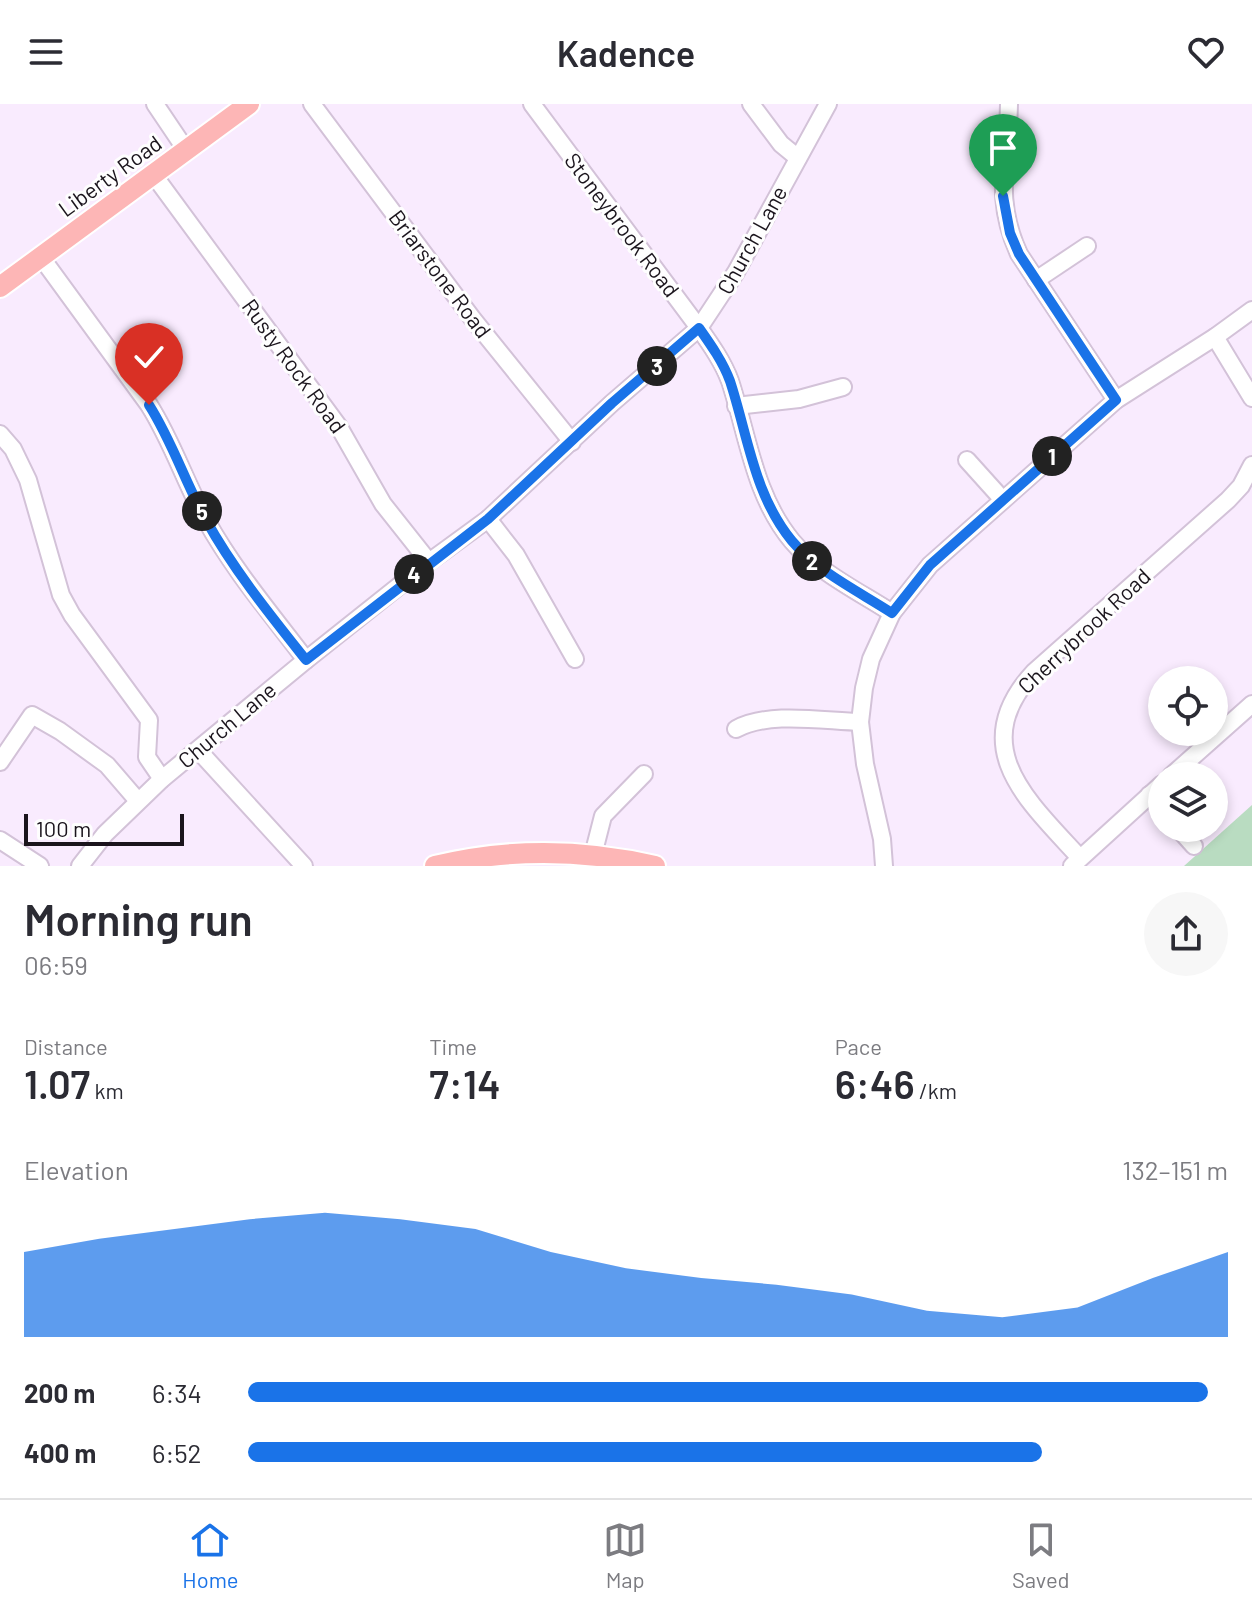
<!DOCTYPE html>
<meta charset="utf-8">
<style>
:root{--surface:#fff;--page:#f7f7f7;--text:#2b2b33;--muted:#7c7c81;--line:#e1e1e2;--accent:#1a73e8}
body{margin:0;font-family:Barlow,sans-serif;background:var(--page);color:var(--text);height:100vh;display:flex;flex-direction:column;font-size:30px;white-space:nowrap}
*{box-sizing:border-box;margin:0}
p{font-size:26px;color:var(--muted)}
.icon{flex:none;width:44px;height:44px;fill:none;stroke:currentColor;stroke-width:2;stroke-linecap:round;stroke-linejoin:round}
.map{position:relative;height:762px;overflow:hidden}
.sheet{display:flex;flex-direction:column;background:var(--surface);flex:1}
.sheet>*{flex:none}
.tools{position:absolute;left:1148px;top:562px;display:grid;gap:16px}
.tools a{display:grid;place-items:center;width:80px;height:80px;border-radius:50%;background:var(--surface);box-shadow:0 4px 12px #0003;font-size:40px}
.scale{position:absolute;left:24px;bottom:20px;width:160px;box-sizing:border-box;padding-left:8px;border:4px solid #1a141c;border-top:0;font-size:22px;line-height:28px;white-space:nowrap;color:#1a141c;-webkit-text-stroke:6px #fefefe;paint-order:stroke}
.pin{position:absolute;display:grid;place-items:center;width:68px;height:68px;color:#fff;margin:-82px -34px;border-radius:50% 50% 50% 0;rotate:-45deg;box-shadow:0 0 8px #0007}
.pin .icon{rotate:45deg}
.km{position:absolute;width:40px;height:40px;margin:-20px;border-radius:50%;background:#222;color:#fff;font-size:22px;line-height:40px;text-align:center}
.round{display:grid;place-items:center;flex:none;width:84px;height:84px;border-radius:42px;background:var(--page)}
.headline{display:flex;align-items:center;justify-content:space-between;height:136px;padding:0 24px}
h1{font-size:44px;font-weight:600;line-height:60px}
.metrics{display:grid;grid-template-columns:repeat(3,1fr);gap:12px;height:136px;padding:8px 24px}
.metrics div{display:grid;align-content:center}
.metrics b{font-size:40px;font-weight:600}
.metrics small{font-size:22px;font-weight:400}
.metrics p{font-size:22px}
.chart{height:224px;padding:16px 24px}
.chart p{display:flex;justify-content:space-between}
.chart svg{width:100%;height:144px;margin-top:8px;fill:var(--accent);opacity:.7}
ul{padding:0 24px;list-style:none;font-size:26px}
li{display:grid;grid-template-columns:128px 96px 1fr;align-items:center;height:60px}
li i{height:20px;border-radius:10px;background:var(--accent)}
header{display:flex;justify-content:space-between;align-items:center;height:104px;padding:0 24px;background:var(--surface);font-size:36px;font-weight:600}
.dock{display:flex;justify-content:space-around;align-items:center;height:112px;border-top:2px solid var(--line);background:var(--surface);font-size:22px;color:var(--muted)}
.dock a{display:grid;justify-items:center;gap:4px}
.dock .selected{color:var(--accent)}
.map>svg:first-child{display:block}
</style>
<header><svg class="icon" aria-label="menu" viewBox="0 0 24 24"><path d="M4 6h16M4 12h16M4 18h16"/></svg>Kadence<svg class="icon" aria-label="heart" viewBox="0 0 24 24"><path d="M12 20l-8-8c-3-5 5-10 8-4 3-6 11-1 8 4z"/></svg></header>
<div class="map">
<svg width="1252" height="762" viewBox="0 0 1252 762">
<rect width="100%" height="100%" fill="#f9ebfe"/>
<!-- green -->
<polygon fill="#b9dcc1" points="1252,701 1252,762 1184,762"/>
<g fill="none" stroke-linecap="round" stroke-linejoin="round">
<!-- minor casing -->
<g stroke="#d3c2d8" stroke-width="20">
<g id="minor">
<polyline points="155,0 186,46"/>
<polyline points="312,0 472,214 572,338"/>
<path d="M532 0 699 224C711 241 723 258 730 277 748 332 754 391 792 437 818 468 858 487 892 509"/>
<polyline points="751,0 781,40 798,54"/>
<path d="M1009 0C1008 59 993 93 1019 150L1116 296"/>
<polyline points="153,70 339,323 383,400 429,458"/>
<path d="M41 153 149 301C172 337 185 378 206 416 233 465 272 511 306 556"/>
<polyline points="1036,176 1087,142"/>
<polyline points="1215,233 1252,294"/>
<polyline points="736,302 799,295 843,283"/>
<polyline points="0,330 13,345 28,376 61,491 72,511 149,616 147,653 162,675"/>
<polyline points="967,356 1003,396"/>
<polyline points="488,415 516,451 575,555"/>
<path d="M736 625C769 607 823 617 860 618"/>
<polyline points="198,646 304,762"/>
<polyline points="0,658 32,611 60,627 107,661 138,697"/>
<polyline points="1171,672 1252,600"/>
<polyline points="1149,691 1162,706"/>
<polyline points="1178,724 1194,742"/>
<polyline points="0,736 40,762"/>
<polyline points="593,751 603,712 644,670"/>
<path d="M1080 754C1028 697 965 643 1034 568L1228 396 1241 382 1252 361"/>
<polyline points="80,762 105,730 162,675 306,556 429,458 488,415 612,299 699,224 736,168 828,0"/>
<polyline points="884,762 882,735 865,660 860,618 864,584 871,555 892,509 930,461 1116,296 1215,233 1252,206"/>
<polyline points="1072,762 1162,680"/>
</g>
</g>
<!-- major casing -->
<g stroke="#fff" stroke-width="24">
<g id="major">
<polyline points="0,183 249,0"/>
<path d="M435 762C509 744 582 745 655 762"/>
</g>
</g>
<!-- minor -->
<use href="#minor" stroke="#fff" stroke-width="16"/>
<!-- major -->
<use href="#major" stroke="#fdb6b6" stroke-width="20"/>
</g>
<g fill="none" stroke-linecap="round" stroke-linejoin="round">
<!-- route casing -->
<g stroke="#fff" stroke-width="16">
<path id="route" d="M149 301C172 337 185 378 206 416 233 465 271 512 306 556L488 415 612 299 699 224C711 241 723 258 730 277 748 332 754 391 792 437 818 468 858 487 892 509L930 461 1116 296 1019 150 1010 129 1003 92"/>
</g>
<!-- route -->
<use href="#route" stroke="#1a73e8" stroke-width="10"/>
</g>
<g text-anchor="middle" stroke-width="6" stroke-linejoin="round" paint-order="stroke">
<!-- street labels -->
<g font-size="22" fill="#1a141c" stroke="#fefefe">
<text transform="translate(110 72) rotate(-36)" y="8">Liberty Road</text>
<text transform="translate(622 121) rotate(53)" y="8">Stoneybrook Road</text>
<text transform="translate(752 136) rotate(-61)" y="8">Church Lane</text>
<text transform="translate(440 170) rotate(53)" y="8">Briarstone Road</text>
<text transform="translate(294 262) rotate(54)" y="8">Rusty Rock Road</text>
<text transform="translate(1084 527) rotate(-43)" y="8">Cherrybrook Road</text>
<text transform="translate(227 621) rotate(-40)" y="8">Church Lane</text>
</g>
</g>
</svg>
<div class="tools">
<a><svg class="icon" aria-label="locate" viewBox="0 0 24 24"><circle cx="12" cy="12" r="6"/><path d="M12 2v4M12 18v4M2 12h4M18 12h4"/></svg></a>
<a><svg class="icon" aria-label="layers" viewBox="0 0 24 24"><path d="M12 4l9 5-9 5-9-5zM3 14l9 5 9-5"/></svg></a>
</div>
<div class="scale">100 m</div>
<div class="pin" style="left:1003px;top:92px;background:#1e9e55"><svg class="icon" aria-label="arrive" viewBox="0 0 24 24"><path d="M6 21V4h12l-3 4 3 4H6"/></svg></div>
<div class="pin" style="left:149px;top:301px;background:#d93025"><svg class="icon" aria-label="check" viewBox="0 0 24 24"><path d="M5 12l5 5 9-10"/></svg></div>
<b class="km" style="left:1052px;top:352px">1</b>
<b class="km" style="left:812px;top:457px">2</b>
<b class="km" style="left:657px;top:262px">3</b>
<b class="km" style="left:414px;top:470px">4</b>
<b class="km" style="left:202px;top:407px">5</b>
</div>
<section class="sheet">
<div class="headline"><div><h1>Morning run</h1><p>06:59</p></div><a class="round"><svg class="icon" aria-label="share" viewBox="0 0 24 24"><path d="M12 15V3M7 8l5-5 5 5M5 13v7h14v-7"/></svg></a></div>
<div class="metrics">
<div><p>Distance</p><b>1.07<small> km</small></b></div>
<div><p>Time</p><b>7:14</b></div>
<div><p>Pace</p><b>6:46<small> /km</small></b></div>
</div>
<div class="chart"><p><span>Elevation</span>132–151 m</p>
<svg viewBox="0 0 160 44" preserveAspectRatio="none"><path d="M0 44V18L10 14L20 11L30 8L40 6L50 8L60 11L70 18L80 23L90 26L100 28L110 31L120 36L130 38L140 35L150 26L160 18V44z"/></svg>
</div>
<ul>
<li><b>200 m</b>6:34<i style="width:98%"></i></li>
<li><b>400 m</b>6:52<i style="width:81%"></i></li>
</ul>
</section>
<nav class="dock">
<a class="selected"><svg class="icon" aria-label="home" viewBox="0 0 24 24"><path d="M3 11l9-7 9 7M6 9v11h12V9"/></svg>Home</a>
<a><svg class="icon" aria-label="map" viewBox="0 0 24 24"><path d="M3 6l6-2 6 2 6-2v14l-6 2-6-2-6 2zM9 4v14M15 6v14"/></svg>Map</a>
<a><svg class="icon" aria-label="saved" viewBox="0 0 24 24"><path d="M7 4h10v16l-5-4-5 4z"/></svg>Saved</a>
</nav>
